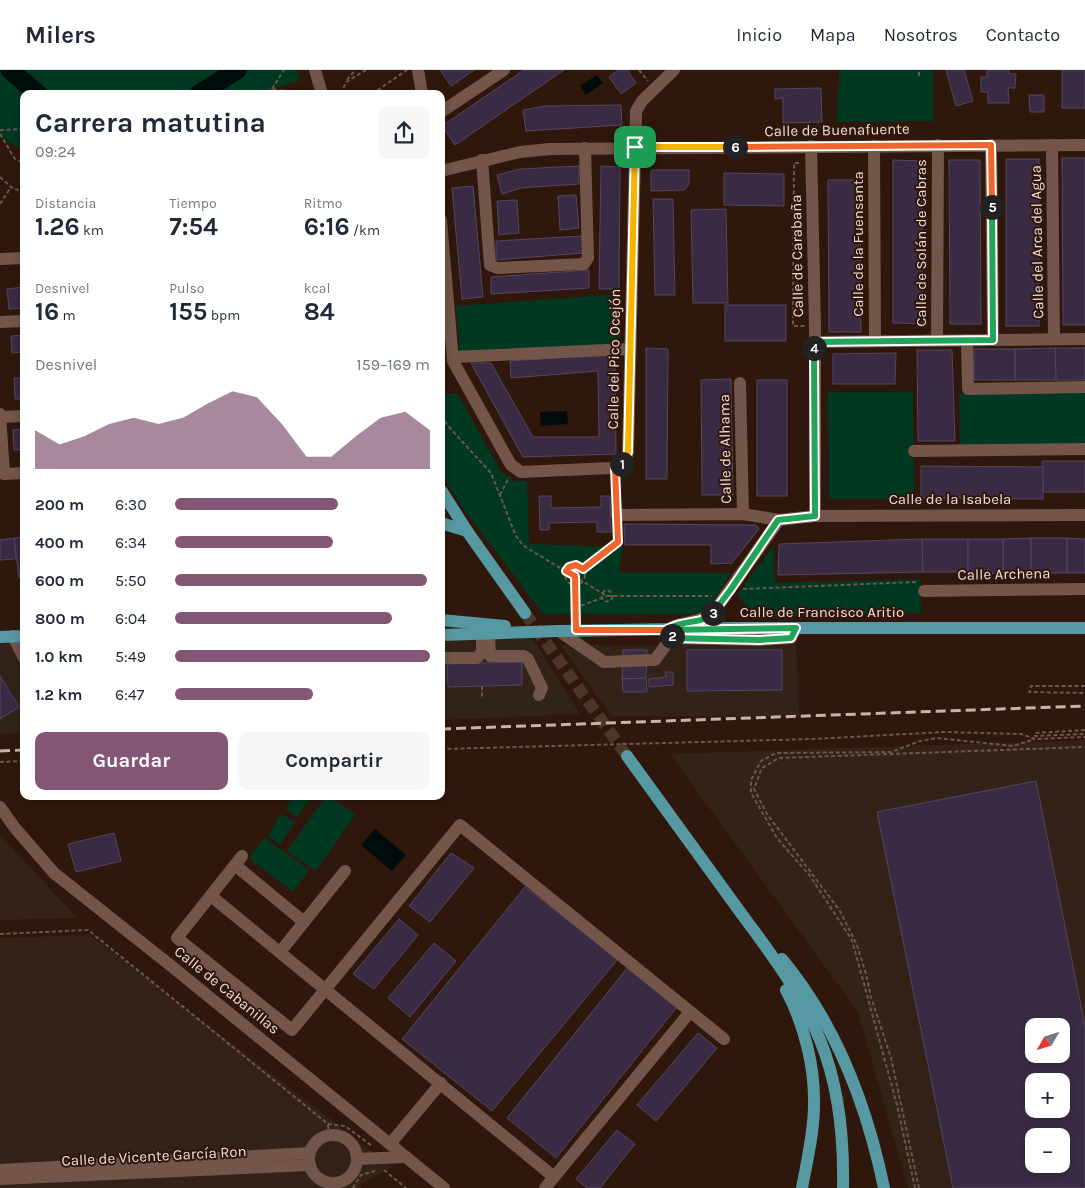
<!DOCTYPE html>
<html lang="es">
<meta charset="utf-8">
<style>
:root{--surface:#fff;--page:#f6f6f7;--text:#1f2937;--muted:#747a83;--line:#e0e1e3;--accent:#835675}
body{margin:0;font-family:Karla,sans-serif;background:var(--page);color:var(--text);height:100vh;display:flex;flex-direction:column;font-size:19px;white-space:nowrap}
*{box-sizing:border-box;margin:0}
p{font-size:16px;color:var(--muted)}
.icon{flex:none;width:28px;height:28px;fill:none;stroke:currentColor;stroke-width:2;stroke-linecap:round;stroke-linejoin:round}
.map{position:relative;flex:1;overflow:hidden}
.drawer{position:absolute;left:20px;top:20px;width:425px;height:710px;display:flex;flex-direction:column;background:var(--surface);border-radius:10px;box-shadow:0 2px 8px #0003}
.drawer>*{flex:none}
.needle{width:32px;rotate:231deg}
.buttons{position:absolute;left:1025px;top:948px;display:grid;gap:10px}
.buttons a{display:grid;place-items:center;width:45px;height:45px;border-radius:10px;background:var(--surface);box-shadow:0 2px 8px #0003;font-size:25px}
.pin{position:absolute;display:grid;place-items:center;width:42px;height:42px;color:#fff;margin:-21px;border-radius:10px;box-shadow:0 2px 8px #0006}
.km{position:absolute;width:25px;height:25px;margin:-12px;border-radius:50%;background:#222;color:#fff;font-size:14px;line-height:25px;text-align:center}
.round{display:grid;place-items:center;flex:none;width:52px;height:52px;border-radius:10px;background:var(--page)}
.overview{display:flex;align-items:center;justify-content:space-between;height:85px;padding:0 15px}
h1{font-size:28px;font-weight:700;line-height:38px}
.figures{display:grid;grid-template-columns:repeat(3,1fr);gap:8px;height:85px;padding:5px 15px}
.figures div{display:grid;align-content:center}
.figures b{font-size:25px;font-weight:700}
.figures small{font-size:14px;font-weight:400}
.figures p{font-size:14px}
.chart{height:140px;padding:10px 15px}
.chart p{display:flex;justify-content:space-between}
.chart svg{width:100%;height:90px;margin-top:5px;fill:var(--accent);opacity:.7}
.cta{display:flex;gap:10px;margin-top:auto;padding:10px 15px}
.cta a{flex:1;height:58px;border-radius:10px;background:var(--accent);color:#fff;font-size:20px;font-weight:700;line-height:58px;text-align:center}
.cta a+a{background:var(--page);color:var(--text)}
ul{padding:0 15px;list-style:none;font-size:16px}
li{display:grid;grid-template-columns:80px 60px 1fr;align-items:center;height:38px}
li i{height:12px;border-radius:6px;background:var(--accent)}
header{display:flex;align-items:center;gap:30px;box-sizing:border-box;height:70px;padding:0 25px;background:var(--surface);border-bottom:1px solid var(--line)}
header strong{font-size:24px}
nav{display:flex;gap:28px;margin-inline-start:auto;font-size:18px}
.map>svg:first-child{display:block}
</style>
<header>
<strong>Milers</strong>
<nav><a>Inicio</a><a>Mapa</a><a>Nosotros</a><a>Contacto</a></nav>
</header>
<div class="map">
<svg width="1085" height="1118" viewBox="0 0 1085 1118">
<rect width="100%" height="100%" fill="#30170c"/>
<!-- commercial -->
<g fill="#312317">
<polygon points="441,558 528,561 580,644 441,650"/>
<polygon points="24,567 24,663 0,664 0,568"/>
</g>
<!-- industrial -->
<g fill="#322218" fill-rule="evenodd">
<polygon points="561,575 796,575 799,646 611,646"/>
<path d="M1085 670V1118H908L858 942 670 684ZM1034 956H1061V984H1034ZM1034 1011H1061V1039H1034ZM1034 1066H1061V1094H1034Z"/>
<polygon points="0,765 77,848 0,850"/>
<polygon points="90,865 393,1097 361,1114 361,1118 0,1118 0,868"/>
</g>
<!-- green -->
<g fill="#013821">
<polygon points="0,0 297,0 300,10 257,24 24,24 24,81 0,67"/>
<polygon points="839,0 933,0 934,51 837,52"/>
<polygon points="622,224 619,275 460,283 456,236"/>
<polygon points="828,322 913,322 914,429 829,429"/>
<polygon points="1085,322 1085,375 960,376 959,323"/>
<path d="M457 323 502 403 515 411H527L529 474 623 477 619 503H731C721 518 712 539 694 544H543L460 434 441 403V324Z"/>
<polygon points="774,475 775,513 920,509 921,543 756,547 737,525"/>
<polygon points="295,726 313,726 297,747 286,739"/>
<polygon points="326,726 330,726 355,745 316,801 287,781"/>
<polygon points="281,744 295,752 280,775 268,766"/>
<polygon points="264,768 309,800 293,822 249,788"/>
</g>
<!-- water -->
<g fill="#000c0c">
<polygon points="597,5 603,13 586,25 580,16"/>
<polygon points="567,341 568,354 541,356 540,342"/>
<polygon points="375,759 406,785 392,801 361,775"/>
</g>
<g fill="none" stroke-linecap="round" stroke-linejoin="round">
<!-- river -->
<g stroke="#000c0c" stroke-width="19">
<polyline points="10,0 38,24"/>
<polyline points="199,24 237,0"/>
</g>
</g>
<!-- building -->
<g fill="#392b43" stroke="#55465f" fill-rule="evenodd">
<polygon points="440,0 474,0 451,16"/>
<polygon points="524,0 564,0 455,75 442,56"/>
<polygon points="618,0 627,0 636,13 621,24 609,7"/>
<polygon points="946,0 964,0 973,31 956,36"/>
<polygon points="987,0 1009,0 1009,4 1016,4 1015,18 1008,18 1009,33 988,33 988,22 981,22 981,7 987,7"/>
<rect x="1062" y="0" width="23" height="38"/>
<polygon points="821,18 822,52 783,53 783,28 775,29 775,19"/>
<polygon points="1029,25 1044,25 1044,42 1030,42"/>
<polygon points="621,35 622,55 526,61 523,40 544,36"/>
<polygon points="1062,88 1085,88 1085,255 1063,255"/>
<rect x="1006" y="89" width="33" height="167"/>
<polygon points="893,90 922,91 923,254 893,253"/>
<polygon points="949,90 980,90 981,254 950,254"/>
<polygon points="579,96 579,114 521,118 502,124 497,105 520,99"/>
<polygon points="601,96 620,97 619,219 599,219"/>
<polygon points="651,100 689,100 689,114 684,120 651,121"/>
<polygon points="724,103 784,104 784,136 724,135"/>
<polygon points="828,110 860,110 861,262 829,262"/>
<polygon points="473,116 483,227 462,229 452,118"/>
<polygon points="576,125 579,158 560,160 558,126"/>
<polygon points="653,129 673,129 675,225 655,225"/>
<polygon points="517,130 519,163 499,165 497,131"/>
<polygon points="726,139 728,233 693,233 691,140"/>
<polygon points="582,166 583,183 496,190 496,171"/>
<polygon points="589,200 589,218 491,224 491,207"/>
<polygon points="24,217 24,238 9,239 7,219"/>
<rect x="725" y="235" width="61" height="36"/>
<polygon points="24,265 24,282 12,283 11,266"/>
<polygon points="646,278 668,279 667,409 646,409"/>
<polygon points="1055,278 1085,278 1085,310 1056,310"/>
<polygon points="1055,278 1056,310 1015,310 1015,279"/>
<rect x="974" y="279" width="41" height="31"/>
<polygon points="917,280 952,280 955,371 918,371"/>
<polygon points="896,283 895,314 833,314 833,284"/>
<polygon points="615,284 616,384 523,387 471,293 491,293 533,367 599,367 598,301 511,308 510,291"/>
<polygon points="14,308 24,308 24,329 15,329"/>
<polygon points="731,309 733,425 702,425 701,310"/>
<rect x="757" y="310" width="30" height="116"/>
<polygon points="24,359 24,379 14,380 13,360"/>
<polygon points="1042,391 1085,391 1085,422 1043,422"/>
<polygon points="921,396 1043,397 1043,429 921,428"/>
<polygon points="539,426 551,426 551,438 601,437 601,426 610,426 611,462 597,462 597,452 549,453 549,460 540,460"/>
<polygon points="624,454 756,455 759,459 732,493 711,494 711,475 625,475"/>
<polygon points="24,467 24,507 19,508 14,468"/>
<polygon points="14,468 16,489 0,490 0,470"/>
<polygon points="1031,468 1031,503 1003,504 1003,469"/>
<rect x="1031" y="468" width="36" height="35"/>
<polygon points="1067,468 1085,469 1085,503 1067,503"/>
<polygon points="922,469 923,502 778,505 779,474"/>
<polygon points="922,469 968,469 968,502 923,502"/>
<polygon points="968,469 1003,469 1003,504 968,502"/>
<polygon points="623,580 647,580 646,608 622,609"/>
<polygon points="687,580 782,580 782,620 687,621"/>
<polygon points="522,592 522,615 448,617 447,594"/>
<polygon points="665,602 673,602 673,615 649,617 649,609 666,607"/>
<polygon points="0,606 19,637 0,649"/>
<polygon points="646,608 647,622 623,622 622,609"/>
<path d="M1036 711 1085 956V1118H953L877 742ZM1034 956H1061V984H1034ZM1034 1011H1061V1039H1034ZM1034 1066H1061V1094H1034Z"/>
<polygon points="114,763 121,791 76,802 68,774"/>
<polygon points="451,783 474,798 430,852 409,836"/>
<polygon points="525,817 618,889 492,1041 402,969"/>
<polygon points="399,849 418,865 374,919 353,904"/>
<polygon points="434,873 456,891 410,947 388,928"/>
<polygon points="628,897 677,937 556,1088 507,1048"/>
<polygon points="698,963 717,978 656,1051 637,1035"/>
<polygon points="617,1060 635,1074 600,1118 587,1118 576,1109"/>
</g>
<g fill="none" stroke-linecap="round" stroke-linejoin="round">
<!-- major-tunnel -->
<polyline stroke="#4d352a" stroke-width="12" stroke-dasharray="12 6" stroke-linecap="butt" points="525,543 627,686"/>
<!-- path -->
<g stroke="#6d564c" stroke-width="2" stroke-dasharray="4 2.5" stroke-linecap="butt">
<polyline points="639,0 648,11"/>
<polyline points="919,6 919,0"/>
<polyline points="347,10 355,0"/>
<polyline points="272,19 284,0"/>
<polyline points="261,24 272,19 291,22 292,24"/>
<polyline points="341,24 346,12 366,0"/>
<polyline points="372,24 407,0"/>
<polyline points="0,60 24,59"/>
<polyline points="0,64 15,89 24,93"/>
<polyline points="799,93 794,93 793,256 805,256"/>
<polyline points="0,107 11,117 24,123"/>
<polyline points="0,134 11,117"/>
<polyline points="441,346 449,357 491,403 516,466 522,474 527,478 607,526 712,526"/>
<polyline points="615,408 616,433"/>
<polyline points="500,425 509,407"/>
<circle cx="575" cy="505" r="10"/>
<polyline points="743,519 916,512"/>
<circle cx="607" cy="526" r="5.5"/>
<polyline points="575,538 607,526"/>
<polyline points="575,551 575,506 618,472 617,456"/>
<polyline points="482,616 482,629"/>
<polyline points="1085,616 1031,616 1029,622 1085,623"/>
<polyline points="1085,660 1035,663 1035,666 1085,664"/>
<polyline points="441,679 813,669 944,662 1021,664 1035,669 1085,667"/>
<polyline points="0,692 24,691"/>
<polyline points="0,864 88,860 328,1054 345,1056 372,1076"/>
<polyline points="328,1055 329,1065"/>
<polyline points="384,1100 406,1118"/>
<polyline points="353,1118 361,1105 375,1101"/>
<polyline points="915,1118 897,1035 852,870 810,806 777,768 751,723 751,710 761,691 776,683 891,682 920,671 937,668 1013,676 1035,669"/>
<polyline points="919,1118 891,988 871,927 866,904 857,875 840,841 767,744 754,719 762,698 779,688 1085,677"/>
</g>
<!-- minor -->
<g stroke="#735549" stroke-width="12">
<polyline points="315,0 322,24"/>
<polyline points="418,0 422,24"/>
<polyline points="441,42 504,0"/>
<polyline points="991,75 993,270"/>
<polyline points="1052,75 1054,269"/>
<polyline points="811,76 815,256 815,446"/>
<polyline points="874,76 875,271"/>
<polyline points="482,90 490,195 497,198 584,194 588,188 585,78"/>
<polyline points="441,101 520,82 550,79 1085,75"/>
<path d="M441 150 453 291 511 395 521 402 611 398C620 397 626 392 628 382L636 41 642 31 674 0"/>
<polyline points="0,189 24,188"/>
<polyline points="0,252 24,251"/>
<polyline points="937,270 938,75"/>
<polyline points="967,270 968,319 1085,317"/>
<polyline points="814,272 1085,269"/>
<polyline points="453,287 630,279"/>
<polyline points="740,313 743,444"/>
<polyline points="0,344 4,404 24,403"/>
<polyline points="0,347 24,346"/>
<polyline points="914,381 1085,379"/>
<polyline points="617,445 743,444 779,450"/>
<polyline points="924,521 1085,519"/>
<path d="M672 557C690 550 699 554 715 540L779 450 815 446 1085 445"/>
<polyline points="559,561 604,592 655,590 671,568 675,560"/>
<polyline points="489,564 490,586 524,586 528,589 542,618 539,625"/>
<polyline points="13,566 24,588"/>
<polyline points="671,568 759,570 791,568 796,558"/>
<polyline points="441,588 477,588 482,582 482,569"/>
<polyline points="0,737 15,758 54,803 170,895 444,1118"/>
<polyline points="242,786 177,868 292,960 460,755 724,969"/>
<polyline points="235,795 304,852"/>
<polyline points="211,826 554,1107"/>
<polyline points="280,882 345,801"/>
<circle cx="333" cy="1089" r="24"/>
<polyline points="390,1074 441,1013"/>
<polyline points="357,1089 406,1087"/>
<polyline points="0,1100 309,1083"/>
<polyline points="0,1109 310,1095"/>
<polyline points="545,1118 690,942"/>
</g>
<!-- major -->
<g stroke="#5699a2" stroke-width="12">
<polyline points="441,420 467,461 525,543"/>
<polyline points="441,453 467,461"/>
<polyline points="441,550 505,556"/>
<polyline points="441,565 559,561 735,558 1085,558"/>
<polyline points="0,567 24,566"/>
<path d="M627 686C664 737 701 788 738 839 768 880 801 922 820 970 839 1016 844 1068 843 1118"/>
<path d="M782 889C836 954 867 1036 884 1118"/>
<path d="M786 920C804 954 815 997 814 1035 814 1062 807 1091 802 1118"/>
</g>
<!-- rail -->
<g stroke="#c7b3ab" stroke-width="3" stroke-dasharray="10 5" stroke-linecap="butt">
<polyline points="441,659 1085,636"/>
<polyline points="0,681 24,680"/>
</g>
</g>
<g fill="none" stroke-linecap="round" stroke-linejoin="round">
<!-- split-1 casing -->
<g stroke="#fff" stroke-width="10">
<polyline id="split-1" points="622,394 625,391 628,382 635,77"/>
</g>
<!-- split-2 casing -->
<g stroke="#fff" stroke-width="10">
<polyline id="split-2" points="622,394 615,398 618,472 583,499 576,495 569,497 566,501 575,506 576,560 675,560 672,566"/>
</g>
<!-- split-3 casing -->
<g stroke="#fff" stroke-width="10">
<path id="split-3" d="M672 566 671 568 759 570 791 568 796 558 665 560C670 558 675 555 681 554 695 550 701 553 713 543"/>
</g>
<!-- split-4 casing -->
<g stroke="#fff" stroke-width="10">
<polyline id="split-4" points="713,543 731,519 778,450 815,446 814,278"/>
</g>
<!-- split-5 casing -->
<g stroke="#fff" stroke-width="10">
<polyline id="split-5" points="814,278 814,272 993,270 992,137"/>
</g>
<!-- split-6 casing -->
<g stroke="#fff" stroke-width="10">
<polyline id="split-6" points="735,77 991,75 992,137"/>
</g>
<!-- split-7 casing -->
<g stroke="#fff" stroke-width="10">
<polyline id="split-7" points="635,77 735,77"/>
</g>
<!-- split-1 -->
<use href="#split-1" stroke="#f5b400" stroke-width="6"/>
<!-- split-2 -->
<use href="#split-2" stroke="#f0652b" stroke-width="6"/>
<!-- split-3 -->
<use href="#split-3" stroke="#22a559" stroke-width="6"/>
<!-- split-4 -->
<use href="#split-4" stroke="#22a559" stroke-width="6"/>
<!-- split-5 -->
<use href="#split-5" stroke="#22a559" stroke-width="6"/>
<!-- split-6 -->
<use href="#split-6" stroke="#f0652b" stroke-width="6"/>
<!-- split-7 -->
<use href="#split-7" stroke="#f5b400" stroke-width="6"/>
</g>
<g text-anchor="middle" stroke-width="4" stroke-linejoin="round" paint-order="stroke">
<!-- street labels -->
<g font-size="15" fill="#efddd6" stroke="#30170c">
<text transform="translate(837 60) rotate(-1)" y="5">Calle de Buenafuente</text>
<text transform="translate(1037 172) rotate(-91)" y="5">Calle del Arca del Agua</text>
<text transform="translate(921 173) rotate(-90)" y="5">Calle de Solán de Cabras</text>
<text transform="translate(858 174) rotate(-90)" y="5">Calle de la Fuensanta</text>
<text transform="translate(797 186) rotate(-91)" y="5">Calle de Carabaña</text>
<text transform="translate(614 289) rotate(-89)" y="5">Calle del Pico Ocejón</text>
<text transform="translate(725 379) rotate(-91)" y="5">Calle de Alhama</text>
<text x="950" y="434">Calle de la Isabela</text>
<text transform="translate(1004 504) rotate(-1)" y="5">Calle Archena</text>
<text x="822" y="547">Calle de Francisco Aritio</text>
<text transform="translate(227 920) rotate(39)" y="5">Calle de Cabanillas</text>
<text transform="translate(154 1086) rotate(-3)" y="5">Calle de Vicente García Ron</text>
</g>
</g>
</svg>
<div class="buttons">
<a><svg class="needle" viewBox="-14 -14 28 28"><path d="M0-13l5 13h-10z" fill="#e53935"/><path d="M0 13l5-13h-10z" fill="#747a83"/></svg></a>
<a>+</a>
<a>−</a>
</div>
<div class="pin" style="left:635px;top:77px;background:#1e9e55"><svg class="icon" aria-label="arrive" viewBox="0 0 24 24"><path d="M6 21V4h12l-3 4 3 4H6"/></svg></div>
<b class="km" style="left:622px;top:394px">1</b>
<b class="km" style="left:672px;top:566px">2</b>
<b class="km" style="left:713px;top:543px">3</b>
<b class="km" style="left:814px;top:278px">4</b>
<b class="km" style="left:992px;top:137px">5</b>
<b class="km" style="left:735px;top:77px">6</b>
<section class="drawer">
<div class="overview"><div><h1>Carrera matutina</h1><p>09:24</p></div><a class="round"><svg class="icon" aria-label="share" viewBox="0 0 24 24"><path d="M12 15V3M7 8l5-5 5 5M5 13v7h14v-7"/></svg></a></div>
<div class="figures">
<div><p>Distancia</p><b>1.26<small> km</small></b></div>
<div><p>Tiempo</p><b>7:54</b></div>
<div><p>Ritmo</p><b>6:16<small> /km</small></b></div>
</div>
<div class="figures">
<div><p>Desnivel</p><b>16<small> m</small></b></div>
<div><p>Pulso</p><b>155<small> bpm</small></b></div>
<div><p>kcal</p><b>84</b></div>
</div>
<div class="chart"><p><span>Desnivel</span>159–169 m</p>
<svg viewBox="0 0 160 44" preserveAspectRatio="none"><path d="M0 44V25L10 32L20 28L30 22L40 19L50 22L60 19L70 12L80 6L90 9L100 22L110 38L120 38L130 28L140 19L150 16L160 25V44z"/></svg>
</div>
<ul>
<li><b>200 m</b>6:30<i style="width:64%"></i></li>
<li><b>400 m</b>6:34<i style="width:62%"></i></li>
<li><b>600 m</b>5:50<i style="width:99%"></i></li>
<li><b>800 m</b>6:04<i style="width:85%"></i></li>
<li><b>1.0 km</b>5:49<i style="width:100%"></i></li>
<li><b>1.2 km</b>6:47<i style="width:54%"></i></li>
</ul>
<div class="cta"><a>Guardar</a><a>Compartir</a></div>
</section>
</div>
